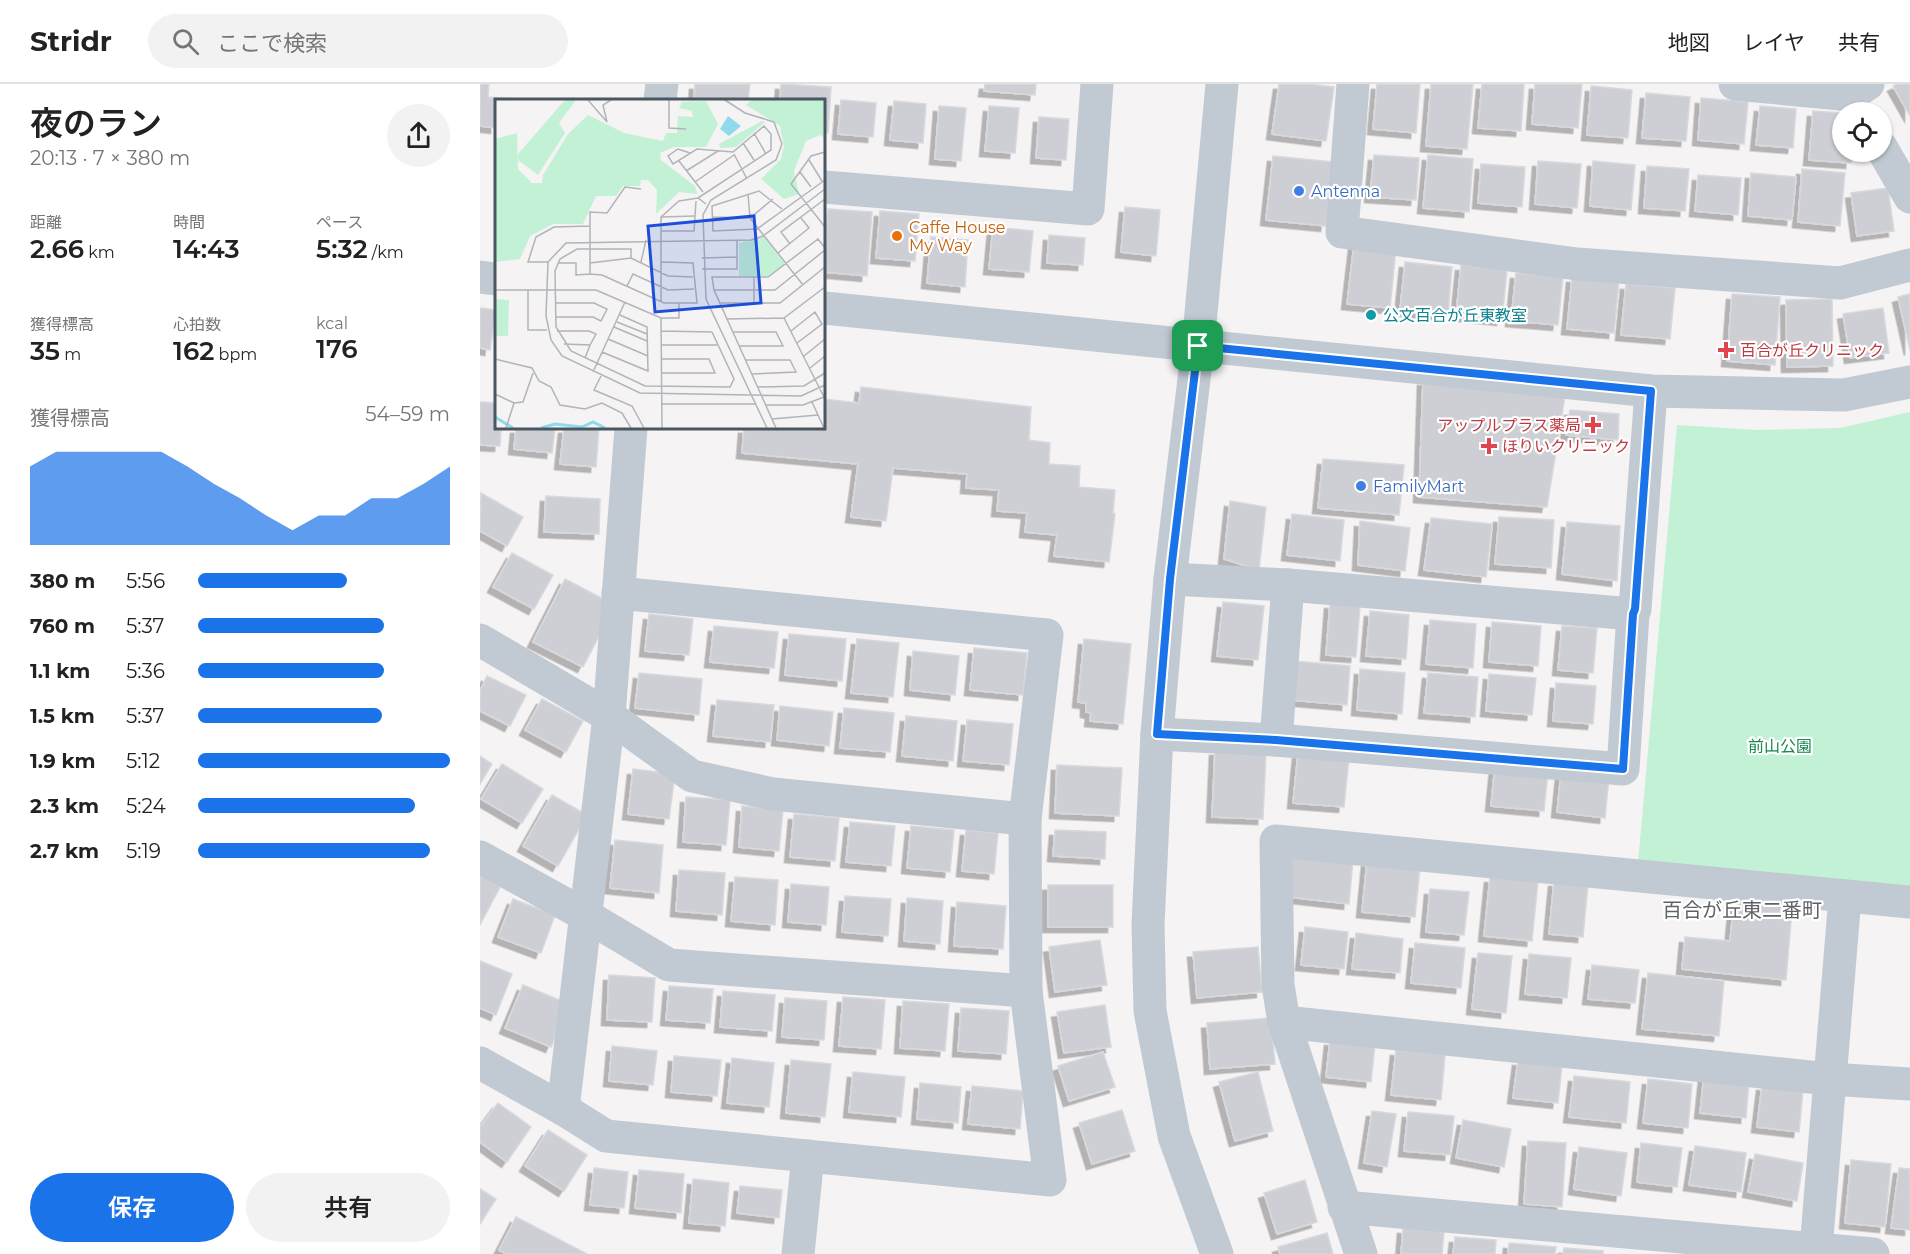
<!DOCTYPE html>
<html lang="ja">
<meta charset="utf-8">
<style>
:root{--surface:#fff;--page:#f2f2f2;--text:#222;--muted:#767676;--line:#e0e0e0;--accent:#1a73e8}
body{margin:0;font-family:Montserrat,"Noto Sans JP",sans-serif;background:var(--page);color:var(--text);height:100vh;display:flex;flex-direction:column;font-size:22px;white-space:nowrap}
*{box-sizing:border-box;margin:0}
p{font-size:20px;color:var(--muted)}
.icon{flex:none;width:33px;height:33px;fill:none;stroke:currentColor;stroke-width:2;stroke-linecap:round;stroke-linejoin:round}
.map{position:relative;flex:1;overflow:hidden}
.sheet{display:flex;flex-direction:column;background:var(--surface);width:480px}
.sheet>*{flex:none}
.controls{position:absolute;left:1352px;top:18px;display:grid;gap:12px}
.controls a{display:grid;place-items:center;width:60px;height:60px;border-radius:50%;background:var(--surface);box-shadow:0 2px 4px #0004;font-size:30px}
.pin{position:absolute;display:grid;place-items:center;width:51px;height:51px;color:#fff;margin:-26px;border-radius:12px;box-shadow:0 3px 9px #0006}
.round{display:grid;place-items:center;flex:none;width:63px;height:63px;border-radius:32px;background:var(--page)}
.overview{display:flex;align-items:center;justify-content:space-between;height:102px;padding:0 30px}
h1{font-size:33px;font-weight:600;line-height:45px}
.stats{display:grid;grid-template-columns:repeat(3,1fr);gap:9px;height:102px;padding:6px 30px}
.stats div{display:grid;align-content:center}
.stats b{font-size:26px;font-weight:600}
.stats small{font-size:16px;font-weight:400}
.stats p{font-size:16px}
.chart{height:168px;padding:12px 30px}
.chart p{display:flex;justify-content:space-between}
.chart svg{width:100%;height:108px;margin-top:6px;fill:var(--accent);opacity:.7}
.cta{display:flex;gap:12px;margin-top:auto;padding:12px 30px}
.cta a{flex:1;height:69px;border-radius:36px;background:var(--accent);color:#fff;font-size:24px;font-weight:600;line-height:69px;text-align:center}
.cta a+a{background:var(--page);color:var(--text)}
ul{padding:0 30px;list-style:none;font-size:20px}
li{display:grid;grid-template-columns:96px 72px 1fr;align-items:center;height:45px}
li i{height:15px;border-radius:8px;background:var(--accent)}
header{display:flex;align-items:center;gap:36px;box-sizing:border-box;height:84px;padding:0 30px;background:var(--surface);border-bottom:2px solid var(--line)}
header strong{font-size:28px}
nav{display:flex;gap:33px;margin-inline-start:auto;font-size:21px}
.search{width:420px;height:54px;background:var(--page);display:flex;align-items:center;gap:15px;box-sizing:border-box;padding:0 21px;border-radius:33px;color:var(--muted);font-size:22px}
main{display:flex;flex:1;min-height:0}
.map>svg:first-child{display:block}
</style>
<header>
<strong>Stridr</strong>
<div class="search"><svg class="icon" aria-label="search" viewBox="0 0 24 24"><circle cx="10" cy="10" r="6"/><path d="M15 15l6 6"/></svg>ここで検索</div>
<nav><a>地図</a><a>レイヤ</a><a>共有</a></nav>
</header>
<main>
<section class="sheet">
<div class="overview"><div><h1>夜のラン</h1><p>20:13 · 7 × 380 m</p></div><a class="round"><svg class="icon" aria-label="share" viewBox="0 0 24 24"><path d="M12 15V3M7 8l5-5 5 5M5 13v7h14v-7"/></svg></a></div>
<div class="stats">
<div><p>距離</p><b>2.66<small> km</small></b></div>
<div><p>時間</p><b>14:43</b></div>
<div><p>ペース</p><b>5:32<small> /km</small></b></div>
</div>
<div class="stats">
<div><p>獲得標高</p><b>35<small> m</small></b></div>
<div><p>心拍数</p><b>162<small> bpm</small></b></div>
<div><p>kcal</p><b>176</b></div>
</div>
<div class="chart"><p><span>獲得標高</span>54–59 m</p>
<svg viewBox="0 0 160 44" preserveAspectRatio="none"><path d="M0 44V12L10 6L20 6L30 6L40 6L50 6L60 12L70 19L80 25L90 32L100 38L110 32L120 32L130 25L140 25L150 19L160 12V44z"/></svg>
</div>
<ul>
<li><b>380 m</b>5:56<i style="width:59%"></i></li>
<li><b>760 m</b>5:37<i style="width:74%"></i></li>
<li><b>1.1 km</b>5:36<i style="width:74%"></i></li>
<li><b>1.5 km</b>5:37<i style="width:73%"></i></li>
<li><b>1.9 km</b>5:12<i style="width:100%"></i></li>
<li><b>2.3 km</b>5:24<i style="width:86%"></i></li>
<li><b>2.7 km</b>5:19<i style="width:92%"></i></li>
</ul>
<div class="cta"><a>保存</a><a>共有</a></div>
</section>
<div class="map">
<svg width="1430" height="1170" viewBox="0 0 1430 1170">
<defs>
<filter id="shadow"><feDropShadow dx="-5.5" dy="5.5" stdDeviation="0" flood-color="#0004"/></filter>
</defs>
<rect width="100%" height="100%" fill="#f5f3f3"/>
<!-- green -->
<polygon fill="#c3f1d5" points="1430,328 1430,805 1158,779 1197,341 1277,346 1360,344"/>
<!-- building -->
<g fill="#cdcfd5" stroke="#d7d9de" stroke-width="1.5" filter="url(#shadow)">
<polygon points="0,0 9,0 8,13 44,16 16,16 16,44 0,42"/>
<polygon points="215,0 270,0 268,16 214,16"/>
<polygon points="301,0 351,3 348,49 344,49 344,16 300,16"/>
<polygon points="505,0 556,0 555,11 504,7"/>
<polygon points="799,0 829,0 854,3 846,57 792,50"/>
<polygon points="897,0 940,0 936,49 893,45"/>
<polygon points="951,0 993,0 987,65 946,62"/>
<polygon points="1002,0 1044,0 1041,47 998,44"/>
<polygon points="1055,0 1102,0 1098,44 1052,40"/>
<polygon points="1417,0 1430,0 1430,32 1413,2"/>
<polygon points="1111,2 1152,6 1148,54 1107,51"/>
<polygon points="1166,9 1210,13 1206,57 1162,54"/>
<polygon points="1221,14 1268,18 1264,60 1218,56"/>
<polygon points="361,16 396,19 393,53 358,50"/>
<polygon points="414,17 446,20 443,59 410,56"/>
<polygon points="459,22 486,24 481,77 455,75"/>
<polygon points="509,22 539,24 535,69 505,67"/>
<polygon points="1280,22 1316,25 1313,64 1276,61"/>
<polygon points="1333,27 1362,29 1362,68 1372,68 1371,79 1329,76"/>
<polygon points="559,33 589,35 586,76 556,74"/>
<polygon points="894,71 939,74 936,116 890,113"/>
<polygon points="948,71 993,75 989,128 943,124"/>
<polygon points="793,72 853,78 846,142 786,136"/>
<polygon points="1058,77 1101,80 1097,124 1055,120"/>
<polygon points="1113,77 1155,81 1151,126 1110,122"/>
<polygon points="1001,80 1045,83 1042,123 998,119"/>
<polygon points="1167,82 1209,85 1205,127 1164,124"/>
<polygon points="1322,85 1365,89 1360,142 1318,138"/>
<polygon points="1271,89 1316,93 1312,136 1268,132"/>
<polygon points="1218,91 1261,94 1258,131 1215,127"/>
<polygon points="1408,104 1414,147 1377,152 1371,109"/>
<polygon points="645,123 680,126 676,172 641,168"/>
<polygon points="348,125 392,128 387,192 344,188"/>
<polygon points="400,127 439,130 435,177 396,174"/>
<polygon points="513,143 553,147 549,188 509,185"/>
<polygon points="569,151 605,154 603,181 567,179"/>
<polygon points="451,153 488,156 485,203 447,199"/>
<polygon points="874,160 916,165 910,224 867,220"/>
<polygon points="925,178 972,183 968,231 920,226"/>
<polygon points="981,181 1027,186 1022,236 976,231"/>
<polygon points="1036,189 1083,193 1078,241 1031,237"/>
<polygon points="1092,193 1139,197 1134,249 1087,245"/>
<polygon points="1146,200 1195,204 1190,255 1141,251"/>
<polygon points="1252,210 1300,213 1295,281 1247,277"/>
<polygon points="1430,210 1430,266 1418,213"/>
<polygon points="1352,215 1353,282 1307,283 1306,216"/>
<polygon points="0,224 16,226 10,266 0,264"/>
<polygon points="1403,224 1409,269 1370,274 1363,230"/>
<polygon points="943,296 1085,312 1067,423 939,413"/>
<polygon points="381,303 551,323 549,356 570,359 569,380 600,382 599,403 635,406 633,429 635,430 629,478 574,472 577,451 545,448 547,429 517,427 519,406 486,404 487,390 413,384 406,437 371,433 378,380 262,369 264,344 263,344 344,344 344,315 379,319"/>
<polygon points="0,318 16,319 16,344 21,344 20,362 0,361"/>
<polygon points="1090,326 1139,330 1138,356 1086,351"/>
<polygon points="36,344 75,344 72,369 34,365"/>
<polygon points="84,344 119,344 116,383 80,380"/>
<polygon points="843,375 924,381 919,431 838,424"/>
<polygon points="1,409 43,433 27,462 0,447"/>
<polygon points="66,412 120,415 119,450 64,448"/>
<polygon points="750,417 786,423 779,486 744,475"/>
<polygon points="812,430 864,436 860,477 807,471"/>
<polygon points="1019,433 1074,436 1071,484 1015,480"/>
<polygon points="951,434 1012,440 1006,493 944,486"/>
<polygon points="880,437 930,444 925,487 878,481"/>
<polygon points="1087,438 1140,442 1137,497 1082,490"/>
<polygon points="32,469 73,491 54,525 13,503"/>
<polygon points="85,495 135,521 103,583 53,558"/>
<polygon points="743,518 784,522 778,576 737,572"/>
<polygon points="850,519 880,522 876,573 846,571"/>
<polygon points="890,527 929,531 926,575 886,572"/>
<polygon points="169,530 213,535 209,571 165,567"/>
<polygon points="950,536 996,540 993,584 946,580"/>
<polygon points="1012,538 1061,542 1058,582 1009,578"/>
<polygon points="234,542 298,548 294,584 230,578"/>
<polygon points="1082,542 1117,544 1113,589 1078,586"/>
<polygon points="309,550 366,555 362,597 305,591"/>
<polygon points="377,555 419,559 413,613 371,609"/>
<polygon points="604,555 651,560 643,640 610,637 611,629 606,628 606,619 598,618"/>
<polygon points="494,564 547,569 543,611 490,606"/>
<polygon points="433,567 479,572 475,611 430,606"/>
<polygon points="814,577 870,582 867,621 811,616"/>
<polygon points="880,585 925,589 922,630 877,626"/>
<polygon points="159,589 222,595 219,631 155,624"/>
<polygon points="948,589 998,593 995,633 944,629"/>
<polygon points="1009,590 1056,594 1052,631 1006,627"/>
<polygon points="7,592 46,611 30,642 0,627 0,607"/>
<polygon points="1076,599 1116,602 1113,640 1073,637"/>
<polygon points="62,615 103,637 86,668 45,646"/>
<polygon points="237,616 294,621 290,658 233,652"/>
<polygon points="300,622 353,628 349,662 297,656"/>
<polygon points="364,624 414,629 410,668 360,664"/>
<polygon points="426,632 477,637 473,677 422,672"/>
<polygon points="487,636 533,640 529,681 483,677"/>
<polygon points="735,666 786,669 783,735 732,733"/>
<polygon points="818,669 869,674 864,723 813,719"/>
<polygon points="0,672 12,680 0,700"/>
<polygon points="22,680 63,705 42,739 1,715"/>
<polygon points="577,681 642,684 639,732 575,729"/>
<polygon points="1015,681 1068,687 1064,727 1011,722"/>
<polygon points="153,685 195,690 189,735 148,730"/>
<polygon points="1081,689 1129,693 1125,734 1077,728"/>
<polygon points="72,711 107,731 78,782 43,762"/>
<polygon points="206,713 250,716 246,761 203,758"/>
<polygon points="262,722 303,726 299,767 259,763"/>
<polygon points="314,730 359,734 355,777 310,773"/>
<polygon points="370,738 415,742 411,782 366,778"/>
<polygon points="431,742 474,746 470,788 427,784"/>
<polygon points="486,746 518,749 514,790 482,787"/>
<polygon points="575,746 626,748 625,775 573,772"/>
<polygon points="135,756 183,761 179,809 130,804"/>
<polygon points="813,770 873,776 869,820 809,813"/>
<polygon points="887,777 940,783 935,833 882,828"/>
<polygon points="199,786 245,789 242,831 196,827"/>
<polygon points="0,790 21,801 0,841"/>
<polygon points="255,793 298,796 295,841 251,837"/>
<polygon points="1010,793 1058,797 1052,857 1004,852"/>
<polygon points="1074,797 1108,800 1103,853 1069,850"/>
<polygon points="311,800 349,803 346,841 308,838"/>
<rect x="568" y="801" width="65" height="42"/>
<polygon points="950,805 989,808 984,851 946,848"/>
<polygon points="1255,808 1313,814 1306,896 1202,885 1205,853 1250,857"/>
<polygon points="365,812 411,815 408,852 362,848"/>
<polygon points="427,814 463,817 460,860 424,857"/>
<polygon points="33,815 75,831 61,869 18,853"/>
<polygon points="477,818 526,822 523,865 474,862"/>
<polygon points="825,843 868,848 864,885 821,881"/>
<polygon points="876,849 923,855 920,889 872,885"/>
<polygon points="620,856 627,901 575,908 569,863"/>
<polygon points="935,859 985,864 981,904 931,899"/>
<polygon points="778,863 782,908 717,914 713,868"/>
<polygon points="998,869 1032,872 1026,929 992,925"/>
<polygon points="1049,870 1091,874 1087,914 1045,910"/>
<polygon points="0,877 32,890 16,931 0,924"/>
<polygon points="1112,881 1159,886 1155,919 1108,915"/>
<polygon points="1168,889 1244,897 1239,952 1162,945"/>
<polygon points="129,891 175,894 172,938 127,936"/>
<polygon points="43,901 89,920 71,963 25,944"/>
<polygon points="189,902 233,905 230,939 186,936"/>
<polygon points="243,907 295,911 292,947 240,943"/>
<polygon points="363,913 405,916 401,965 359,962"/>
<polygon points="305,914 347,917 344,956 302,953"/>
<polygon points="423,917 469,920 465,967 420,964"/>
<polygon points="625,921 631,963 584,969 577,928"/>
<polygon points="481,924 529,927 526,970 478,967"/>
<polygon points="791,934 795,980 730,985 727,939"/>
<polygon points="850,956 895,960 891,998 846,993"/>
<polygon points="132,962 177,967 173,1001 129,997"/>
<polygon points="916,966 965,971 961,1016 911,1011"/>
<polygon points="623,968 635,1003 589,1017 578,982"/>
<polygon points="194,972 241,976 237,1012 191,1008"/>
<polygon points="252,974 294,979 289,1023 247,1019"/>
<polygon points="311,976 351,980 345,1033 306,1029"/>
<polygon points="1038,976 1082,981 1078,1019 1033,1014"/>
<polygon points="373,988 425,993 421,1033 369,1028"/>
<polygon points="778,988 793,1047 755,1057 739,998"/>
<polygon points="1224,991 1269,996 1266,1034 1220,1029"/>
<polygon points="1094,992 1150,998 1146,1039 1089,1033"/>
<polygon points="1168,995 1212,1000 1208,1044 1163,1039"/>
<polygon points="440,999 481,1003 478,1039 437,1035"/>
<polygon points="1282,1001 1323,1006 1319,1048 1277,1043"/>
<polygon points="492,1002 543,1007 540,1045 488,1040"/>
<polygon points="18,1019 51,1043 27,1078 0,1058 0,1043"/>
<polygon points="642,1026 655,1067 612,1080 599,1039"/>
<polygon points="892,1027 916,1030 907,1083 884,1079"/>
<polygon points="928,1028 974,1032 970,1071 924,1067"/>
<polygon points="983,1036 1031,1045 1024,1083 976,1074"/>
<polygon points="68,1046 107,1071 84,1107 45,1082"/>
<polygon points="1048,1057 1086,1059 1082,1123 1044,1120"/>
<polygon points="1161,1059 1202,1064 1197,1103 1157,1098"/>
<polygon points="1215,1062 1266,1069 1261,1108 1209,1101"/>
<polygon points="1099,1063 1147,1069 1141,1112 1094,1105"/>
<polygon points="1275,1070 1323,1079 1317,1117 1268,1108"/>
<polygon points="1371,1076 1411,1080 1405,1143 1365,1139"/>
<polygon points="114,1084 148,1088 144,1124 110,1121"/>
<polygon points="1419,1084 1430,1085 1430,1146 1411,1144"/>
<polygon points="159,1086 204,1090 201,1129 155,1124"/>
<polygon points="213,1095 249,1099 245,1142 209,1139"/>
<polygon points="825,1096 837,1138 797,1150 784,1109"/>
<polygon points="260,1102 302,1106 299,1134 257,1129"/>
<polygon points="0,1105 16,1115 0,1140"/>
<polygon points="36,1133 107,1170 26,1170 19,1166"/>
<polygon points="923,1144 964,1148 962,1170 921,1170"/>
<polygon points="847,1149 853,1170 800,1170 798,1163"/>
<polygon points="975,1153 1016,1156 1015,1170 973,1170"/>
<polygon points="1029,1159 1076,1163 1075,1170 1028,1170"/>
<polygon points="1084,1164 1123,1167 1123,1170 1083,1170"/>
</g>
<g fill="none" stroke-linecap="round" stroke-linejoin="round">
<!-- minor -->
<g stroke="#c1cad2" stroke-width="33">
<polyline points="873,0 862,148 1097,180 1360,199 1430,181"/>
<polyline points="1255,0 1371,11 1388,0"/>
<polyline points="180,16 182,0"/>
<polyline points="1401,63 1430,113"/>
<polyline points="344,103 608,125 617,0"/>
<polyline points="0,193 16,195"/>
<polyline points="344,224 1171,307 1364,311 1430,298"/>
<polyline points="690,495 808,501 1153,530"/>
<polyline points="0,556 129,632 212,692 293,710 545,735"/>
<polyline points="677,650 796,656 1143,685 1153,530 1155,525 1171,307"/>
<polyline points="796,656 808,501"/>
<polyline points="0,773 105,831 189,881 546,907"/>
<polyline points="804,938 1349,995 1430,1000"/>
<polyline points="0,979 83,1025 126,1052 570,1096 546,907 545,735 567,551 138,509"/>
<polyline points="83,1025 129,632 151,344"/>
<polyline points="864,1123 1393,1170"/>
<polyline points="1336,1165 1365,813"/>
<polyline points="318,1170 328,1072"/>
<polyline points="737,1170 694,1052 670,927 668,841 677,650 690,495 718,262 742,0"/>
<polyline points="881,1170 804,938 798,901 796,757 1430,818"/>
</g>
</g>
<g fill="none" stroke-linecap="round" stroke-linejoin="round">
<!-- route casing -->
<g stroke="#fff" stroke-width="12">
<polygon id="route" points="718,262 1171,307 1155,525 1153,530 1143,685 796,656 677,650 690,495"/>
</g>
<!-- route -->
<use href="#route" stroke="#1a73e8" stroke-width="8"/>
</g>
<!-- markers -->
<g fill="#3f7fe0" stroke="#fff" stroke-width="2">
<circle cx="819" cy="107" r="6"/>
<circle cx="881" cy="402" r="6"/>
</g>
<circle fill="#e8710a" stroke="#fff" stroke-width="2" cx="417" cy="152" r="6"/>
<circle fill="#0f9aa8" stroke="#fff" stroke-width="2" cx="891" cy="231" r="6"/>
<g fill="#e0444e" stroke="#fff" stroke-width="2">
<path d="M1243 257h6v6h6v6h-6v6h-6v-6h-6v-6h6z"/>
<path d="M1110 332h6v6h6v6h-6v6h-6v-6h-6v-6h6z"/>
<path d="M1006 353h6v6h6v6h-6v6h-6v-6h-6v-6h6z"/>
</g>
<g text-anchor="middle" stroke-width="4.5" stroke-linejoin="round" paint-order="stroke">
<!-- shop labels -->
<g font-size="16" fill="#366cbe" stroke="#fff" text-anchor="start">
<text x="831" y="113">Antenna</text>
<text x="893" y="408">FamilyMart</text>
</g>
<!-- food labels -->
<g font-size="16" fill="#c56008" stroke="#fff" text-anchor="start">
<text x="429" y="149">Caffe House<tspan x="429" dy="18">My Way</tspan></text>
</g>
<!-- culture labels -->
<g font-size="16" fill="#0d838f" stroke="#fff" text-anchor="start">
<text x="903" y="237">公文百合が丘東教室</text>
</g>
<!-- health labels -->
<g font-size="16" fill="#be3a42" stroke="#fff" text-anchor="start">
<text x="1260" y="272">百合が丘クリニック</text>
<text x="1101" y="347" text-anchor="end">アップルプラス薬局</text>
<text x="1022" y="368">ほりいクリニック</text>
</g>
<!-- park labels -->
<g font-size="16" fill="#17864f" stroke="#fff">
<text x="1300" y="668">前山公園</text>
</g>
<!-- quarter labels -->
<g font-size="20" fill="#5f6368" stroke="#fff">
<text x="1262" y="833">百合が丘東二番町</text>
</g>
</g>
<!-- overview -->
<g transform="translate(15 15)">
<rect width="330" height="330" fill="#f5f3f3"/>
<path d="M70 1H81L64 24 70 34 43 76 23 61V55ZM257 1H330V39L325 36 311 42 299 72 304 95 289 100 266 80 286 60 289 47 285 27 251 6ZM211 2 223 25 211 48H179L165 54 166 61 200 87 202 95 184 93 161 115 162 91 153 81H146L145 87H128L121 97H101L88 125H58L35 137 25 160 0 163V40L22 34 23 70 37 84H47L48 76 73 35 93 16 129 34 168 42 171 34H182L183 17 198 18 197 12 184 9 187 3ZM267 22 270 23 241 48 225 49 224 45ZM269 138 290 165 273 177H244V144ZM0 200 14 201 13 237H0Z" fill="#c3f1d5"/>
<path d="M233 17 246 27 234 37 225 30Z" fill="#90daee"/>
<path fill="none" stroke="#90daee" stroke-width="3" d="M0 318 18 329M46 329 60 325 87 328 98 323 110 329"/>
<path fill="none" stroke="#b1b4b9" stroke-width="1.5" d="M93 1 112 23M174 1V29L191 30M230 1 250 14 279 23 287 45 281 61 216 101 208 116 211 200 272 329M112 23 108 6 116 1M259 34 271 55M248 44 259 61M330 53 316 57 296 85 330 128M195 54 183 50 173 57 178 65 202 50 238 53 269 27 276 35V51L203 99M239 55 252 80M314 61 327 82M184 62 208 93M191 72 223 52M305 73 316 88M200 83 239 56M146 90 130 88 112 114 95 113V175L107 176 169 204H202L198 164 166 163M330 90 268 137 256 141 71 144 53 163 51 217 56 241 67 257 145 294 306 297 330 286M253 95 255 119 308 186M287 110 264 92 217 107 218 132 262 130 330 81M166 118 199 117M218 118 255 119 278 100M166 132H199L201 102M295 145 286 133 330 100M283 154 314 129 306 119M136 159V150H82L65 160 60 172 61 228 76 252 150 287 235 288 239 280 217 233M207 159 242 158M53 163H33L41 138 59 128 95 127M146 163 151 141M63 164H81V176L95 175M95 164 136 159 173 177 198 178M207 170H242V142M259 178V204M132 187 138 175 173 191 199 190M0 191H101L166 219H184V204M33 191V231H52M219 191H280L330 151M166 202V118L184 102 203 99 211 105M224 204H285L330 168M60 218H98L106 222 112 210 99 204H60M166 219 167 329M289 219 330 300M231 220 289 219 330 188M122 223 152 235M119 228 152 242M62 232H94L101 235 95 246M166 232 217 233M296 232 320 213 327 225 302 244M238 233H281L288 247H244M113 240 153 257M69 245 95 246 90 259M166 246H222M107 253 153 272 152 228 125 216M309 257 330 240M0 260 37 269 44 282 56 288 65 306 90 310 107 304 127 314 136 329M250 261H295L301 273 256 275M315 269 330 257M98 273 130 203M166 274H220L214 260H166M106 277 99 291 137 307 149 329M262 288 309 287 330 274M0 295 19 304 28 303 38 274M317 303 329 329M166 305H260M271 306H308L329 298M277 320 323 316M11 329 19 304M281 329 219 191 217 178H273L323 140 330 149"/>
<path fill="#1d4ed8" fill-opacity="0.15" stroke="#1d4ed8" stroke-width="3" d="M259 117 266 204 160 213 153 127Z"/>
<rect width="330" height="330" fill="none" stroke="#4a5661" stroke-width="3"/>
</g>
</svg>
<div class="controls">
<a><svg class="icon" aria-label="locate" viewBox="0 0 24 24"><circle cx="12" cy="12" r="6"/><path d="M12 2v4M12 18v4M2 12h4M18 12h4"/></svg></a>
</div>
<div class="pin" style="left:718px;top:262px;background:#1e9e55"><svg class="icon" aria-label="arrive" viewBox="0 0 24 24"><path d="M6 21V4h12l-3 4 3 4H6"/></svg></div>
</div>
</main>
